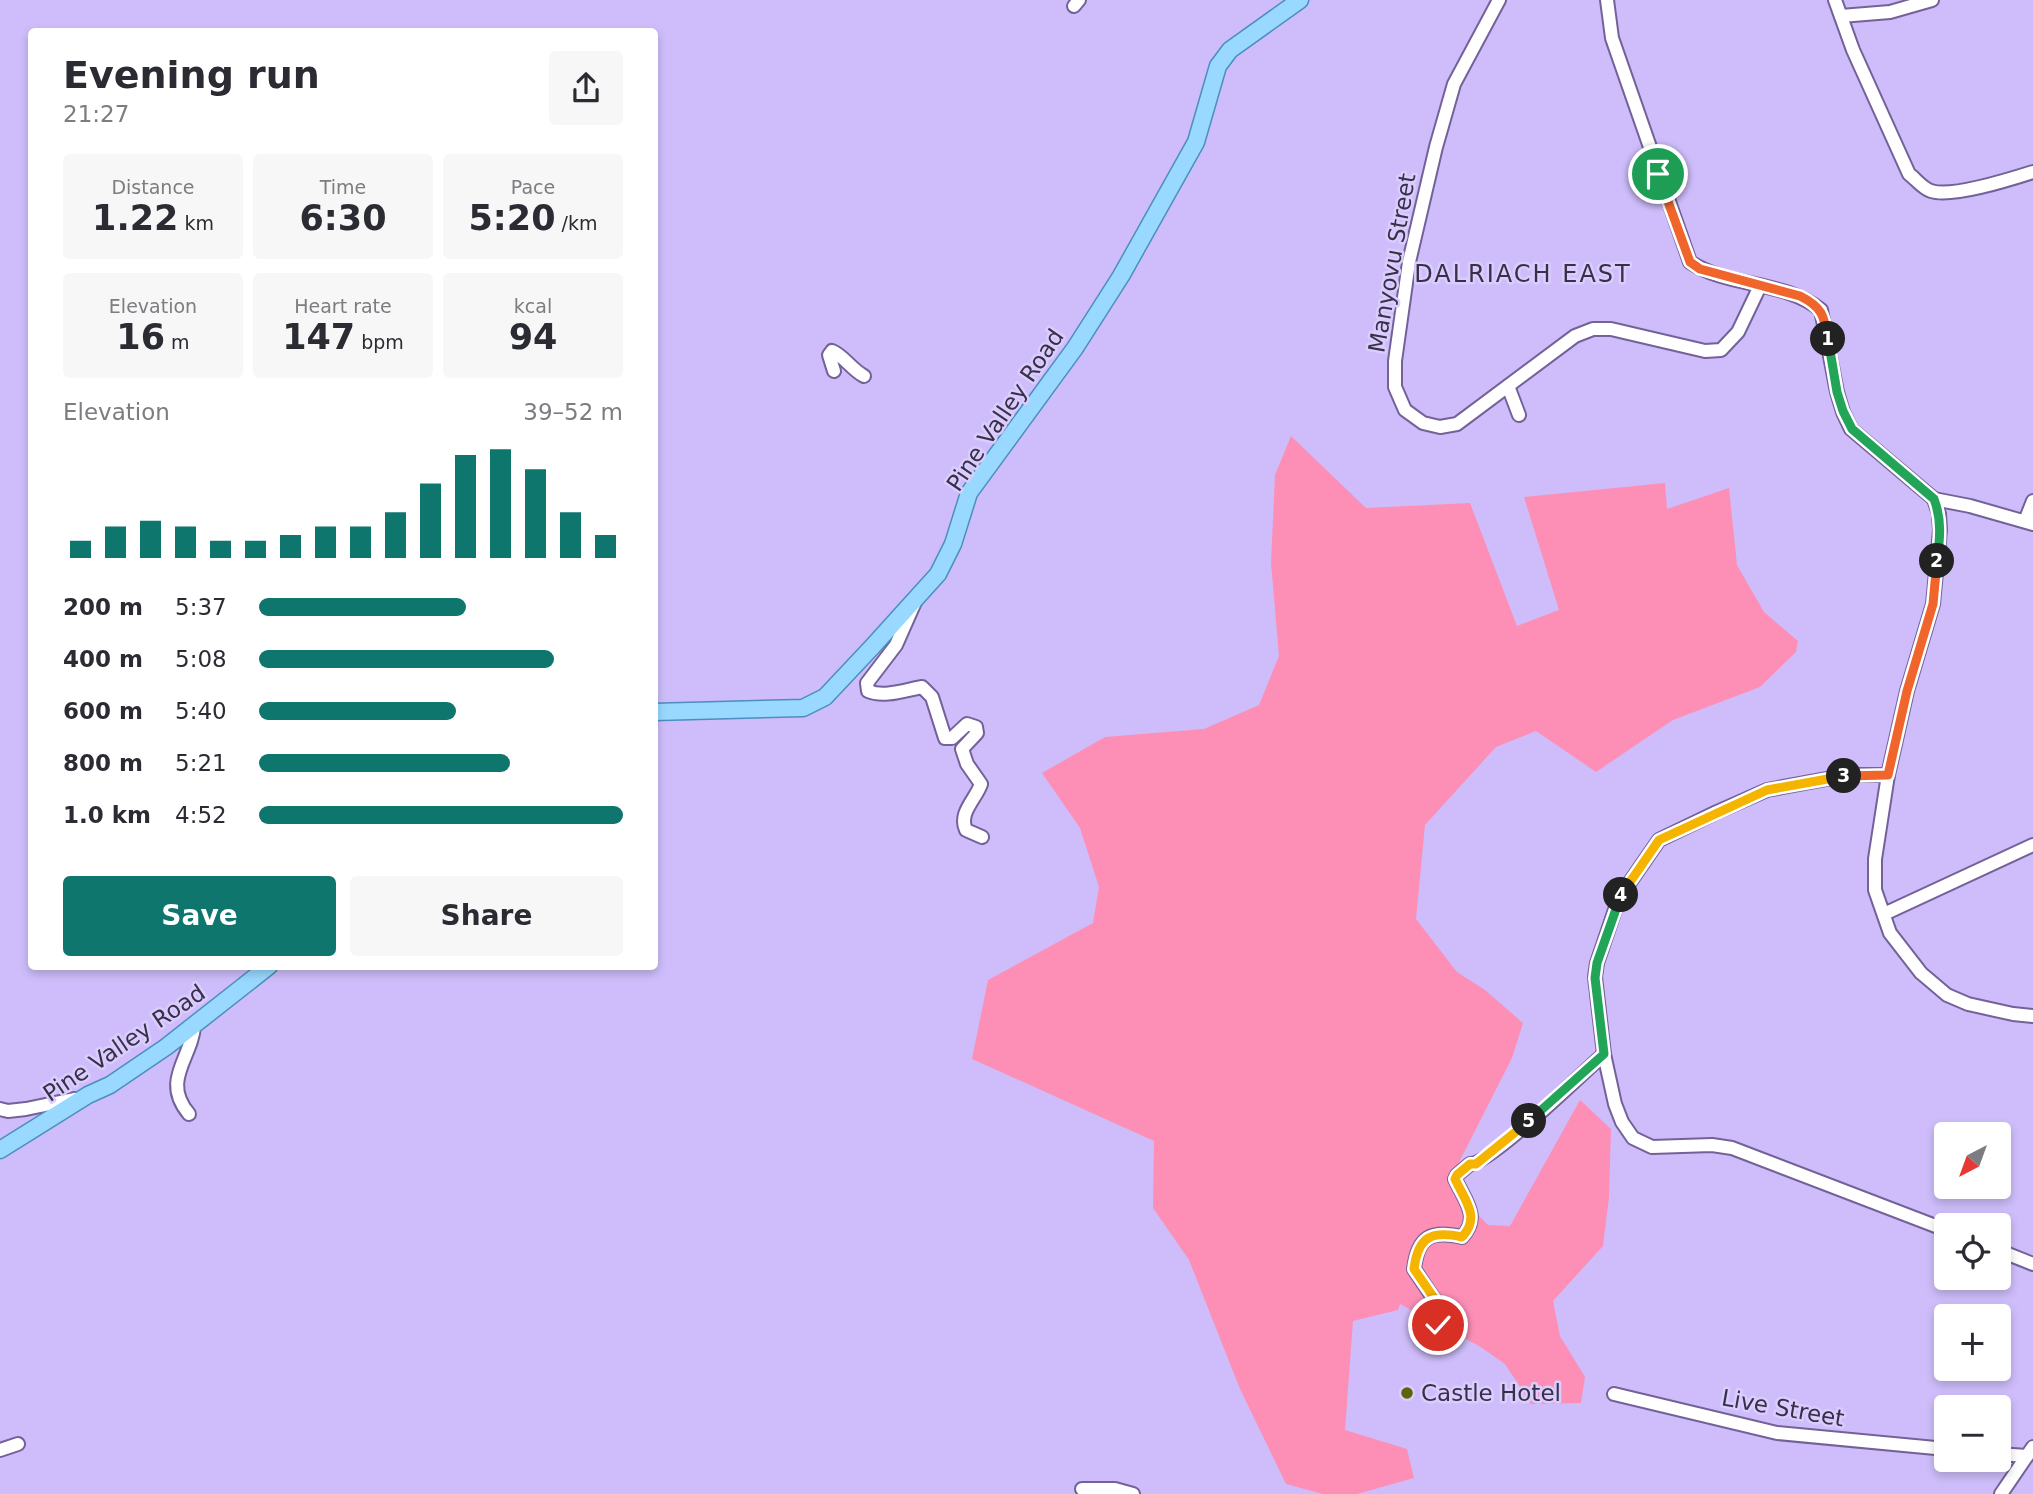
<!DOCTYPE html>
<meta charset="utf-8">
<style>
:root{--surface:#fff;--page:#f7f7f7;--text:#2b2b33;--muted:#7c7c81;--accent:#0f766e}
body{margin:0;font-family:"DejaVu Sans",sans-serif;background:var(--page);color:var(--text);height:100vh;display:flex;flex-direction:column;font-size:26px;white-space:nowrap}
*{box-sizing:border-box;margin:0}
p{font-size:23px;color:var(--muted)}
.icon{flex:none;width:38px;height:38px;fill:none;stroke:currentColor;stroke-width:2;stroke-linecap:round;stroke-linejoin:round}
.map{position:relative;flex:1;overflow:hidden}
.side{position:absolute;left:28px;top:28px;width:630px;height:942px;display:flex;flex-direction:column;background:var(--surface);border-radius:7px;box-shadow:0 4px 10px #0003}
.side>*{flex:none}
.needle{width:46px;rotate:221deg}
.buttons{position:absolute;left:1934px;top:1122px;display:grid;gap:14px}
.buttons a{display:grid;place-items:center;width:77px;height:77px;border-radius:7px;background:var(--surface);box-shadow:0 4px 10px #0003;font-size:35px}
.pin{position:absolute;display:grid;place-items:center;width:60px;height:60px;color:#fff;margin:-30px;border:4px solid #fff;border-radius:50%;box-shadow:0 2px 7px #0007}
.km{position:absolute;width:35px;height:35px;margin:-18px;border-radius:50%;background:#222;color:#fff;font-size:19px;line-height:35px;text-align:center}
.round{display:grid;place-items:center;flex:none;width:74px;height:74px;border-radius:7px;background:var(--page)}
.headline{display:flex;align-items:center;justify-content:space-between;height:119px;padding:0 35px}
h1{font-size:38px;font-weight:800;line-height:52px}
.figures{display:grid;grid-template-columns:repeat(3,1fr);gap:10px;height:119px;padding:7px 35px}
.figures div{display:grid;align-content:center;border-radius:7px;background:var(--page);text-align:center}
.figures b{font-size:35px;font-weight:800}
.figures small{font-size:19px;font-weight:400}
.figures p{font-size:19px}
.chart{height:196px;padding:14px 35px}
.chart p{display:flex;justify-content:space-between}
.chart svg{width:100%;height:126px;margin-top:7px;stroke:var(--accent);stroke-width:6}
.action{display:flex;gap:14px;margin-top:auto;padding:14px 35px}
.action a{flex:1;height:80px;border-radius:7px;background:var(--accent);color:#fff;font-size:28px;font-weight:800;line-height:80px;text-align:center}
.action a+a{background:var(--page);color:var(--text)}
ul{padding:0 35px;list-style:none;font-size:23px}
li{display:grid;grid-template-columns:112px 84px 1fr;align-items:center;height:52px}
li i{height:18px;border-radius:9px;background:var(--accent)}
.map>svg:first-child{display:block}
</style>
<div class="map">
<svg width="2033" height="1494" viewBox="0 0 2033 1494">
<rect width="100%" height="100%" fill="#cebdfa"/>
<!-- green -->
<polygon fill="#fd8fb7" points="1291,436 1366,508 1470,503 1517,626 1559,610 1524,497 1665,483 1667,509 1729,488 1737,565 1764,612 1798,641 1796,652 1760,687 1673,720 1596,772 1536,731 1496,747 1425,825 1416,919 1457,972 1485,990 1523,1023 1512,1058 1448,1184 1488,1225 1510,1226 1580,1100 1611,1129 1609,1197 1603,1246 1553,1301 1560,1336 1585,1377 1581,1403 1531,1404 1505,1364 1479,1346 1400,1304 1398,1310 1353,1321 1345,1430 1407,1449 1414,1478 1357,1494 1323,1494 1286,1484 1240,1389 1189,1260 1153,1208 1154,1141 972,1059 988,980 1093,923 1099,887 1080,828 1042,773 1105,737 1204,729 1259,705 1279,656 1271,563 1275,475"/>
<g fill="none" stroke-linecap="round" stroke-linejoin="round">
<!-- minor casing -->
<g stroke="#736298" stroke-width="16">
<g id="minor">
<polyline points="1499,0 1454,84 1436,147 1409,262 1395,361 1395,387 1405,410 1423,423 1440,427 1457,424 1575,336 1593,329 1611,329 1705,351 1721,350 1738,332 1760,286"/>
<path d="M1607 0 1612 38 1690 262C1729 288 1784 280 1821 310L1837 392 1843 412 1851 429 1934 499 1939 514 1940 530 1933 604 1907 691 1888 775 1875 859V890L1890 933 1921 973 1947 995 1968 1004 2013 1014 2033 1016"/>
<path d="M1835 0 1853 50 1909 174C1916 179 1922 188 1931 191 1952 198 2011 179 2033 172"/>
<polyline points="1074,6 1079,0"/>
<polyline points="1841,16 1890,12 1932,0"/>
<polyline points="1658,174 1672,163"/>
<path d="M834 371 829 355 832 351C843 355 852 370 864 376"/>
<polyline points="1508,386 1519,415"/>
<polyline points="1934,499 1970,506 2033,524"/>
<polyline points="2025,521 2033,501"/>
<path d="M915 602 896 645 867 683 868 691C884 698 905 690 922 687L932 697 945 738H952L967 724 976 727 977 733 962 749 967 764 981 784C976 799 958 813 966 830L982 837"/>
<polyline points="1888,775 1848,775 1767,790 1717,812 1659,840 1619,898 1597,963 1595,977 1604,1054 1615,1104 1622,1122 1633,1138 1652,1147 1712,1145 1732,1148 1946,1230"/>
<polyline points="1884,914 2033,845"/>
<polyline points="0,1109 8,1111 26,1109 74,1099"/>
<path d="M189 1114C160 1080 193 1057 194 1025"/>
<polyline points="1998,1250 2033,1264"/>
<path d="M1438 1325 1434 1299 1414 1269C1418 1236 1431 1230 1462 1237 1481 1217 1465 1201 1455 1179L1457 1175 1470 1164C1488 1165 1584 1072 1604 1054"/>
<polyline points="1614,1394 1777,1433 1946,1449"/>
<polyline points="0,1450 18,1444"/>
<polyline points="1998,1454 2027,1456"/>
<polyline points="1082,1489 1115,1489 1133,1494"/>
<polyline points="2001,1494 2033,1447"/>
</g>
</g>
<!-- major casing -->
<g stroke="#4b8ebf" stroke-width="19">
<g id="major">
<polyline points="654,712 803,708 825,697 873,646 938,574 953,544 969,493 1075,348 1121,276 1196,142 1218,66 1230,50 1300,0"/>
<polyline points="0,1150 88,1095 110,1085 166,1047 269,966"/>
</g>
</g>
<!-- minor -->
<use href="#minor" stroke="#fff" stroke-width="12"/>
<!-- major -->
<use href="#major" stroke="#99d9ff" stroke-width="16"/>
</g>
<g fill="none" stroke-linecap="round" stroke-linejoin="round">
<!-- split-1 casing -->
<g stroke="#fff" stroke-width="14">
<path id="split-1" d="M1658 174 1690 262 1700 269 1800 296C1822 307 1824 315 1828 339"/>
</g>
<!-- split-2 casing -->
<g stroke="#fff" stroke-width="14">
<path id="split-2" d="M1828 339 1837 392 1843 411 1852 429 1934 499C1942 520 1940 539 1937 561"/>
</g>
<!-- split-3 casing -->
<g stroke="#fff" stroke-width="14">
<polyline id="split-3" points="1844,776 1888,775 1907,691 1933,604 1937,561"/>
</g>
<!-- split-4 casing -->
<g stroke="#fff" stroke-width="14">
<polyline id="split-4" points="1621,895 1659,840 1767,790 1844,776"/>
</g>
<!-- split-5 casing -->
<g stroke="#fff" stroke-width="14">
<polyline id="split-5" points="1529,1121 1604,1054 1595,978 1597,963 1621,895"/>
</g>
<!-- split-6 casing -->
<g stroke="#fff" stroke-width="14">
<path id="split-6" d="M1438 1325 1434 1298 1414 1269C1418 1237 1431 1230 1462 1237 1481 1217 1465 1201 1455 1179L1457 1175 1470 1164H1476L1529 1121"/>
</g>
<!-- split-1 -->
<use href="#split-1" stroke="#f0652b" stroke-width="9"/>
<!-- split-2 -->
<use href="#split-2" stroke="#22a559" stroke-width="9"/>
<!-- split-3 -->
<use href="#split-3" stroke="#f0652b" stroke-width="9"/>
<!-- split-4 -->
<use href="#split-4" stroke="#f5b400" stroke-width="9"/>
<!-- split-5 -->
<use href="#split-5" stroke="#22a559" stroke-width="9"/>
<!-- split-6 -->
<use href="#split-6" stroke="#f5b400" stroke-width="9"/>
</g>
<!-- markers -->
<circle fill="#596507" stroke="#dacdfe" stroke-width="2.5" cx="1407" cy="1393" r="7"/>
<g text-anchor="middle" stroke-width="5" stroke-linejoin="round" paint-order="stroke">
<!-- street labels -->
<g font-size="23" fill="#383048" stroke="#dacdfe">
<text transform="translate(1392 263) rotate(-80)" y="8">Manyovu Street</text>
<text transform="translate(1005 410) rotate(-56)" y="8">Pine Valley Road</text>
<text transform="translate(124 1043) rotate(-34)" y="8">Pine Valley Road</text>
<text transform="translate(1783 1408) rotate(10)" y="8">Live Street</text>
</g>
<!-- poi labels -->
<g font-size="23" fill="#383048" stroke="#dacdfe" text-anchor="start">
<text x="1421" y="1401">Castle Hotel</text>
</g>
<!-- neighbourhood labels -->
<g font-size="24" letter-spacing="2" fill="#383048" stroke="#dacdfe">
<text x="1523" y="282">DALRIACH EAST</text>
</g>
</g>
</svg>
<div class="buttons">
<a><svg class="needle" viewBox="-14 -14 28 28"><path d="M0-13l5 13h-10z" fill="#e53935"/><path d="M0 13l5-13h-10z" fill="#7c7c81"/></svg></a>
<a><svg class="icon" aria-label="locate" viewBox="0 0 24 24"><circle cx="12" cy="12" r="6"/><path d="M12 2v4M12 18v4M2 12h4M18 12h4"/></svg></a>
<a>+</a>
<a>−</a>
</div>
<div class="pin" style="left:1658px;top:174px;background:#1e9e55"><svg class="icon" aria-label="arrive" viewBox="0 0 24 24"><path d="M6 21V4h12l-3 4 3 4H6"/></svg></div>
<div class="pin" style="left:1438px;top:1325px;background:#d93025"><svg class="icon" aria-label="check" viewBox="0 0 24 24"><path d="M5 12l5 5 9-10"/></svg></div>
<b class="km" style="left:1828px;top:339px">1</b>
<b class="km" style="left:1937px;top:561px">2</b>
<b class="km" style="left:1844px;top:776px">3</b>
<b class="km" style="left:1621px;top:895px">4</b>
<b class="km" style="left:1529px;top:1121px">5</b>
<section class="side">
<div class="headline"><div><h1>Evening run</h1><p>21:27</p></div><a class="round"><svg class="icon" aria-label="share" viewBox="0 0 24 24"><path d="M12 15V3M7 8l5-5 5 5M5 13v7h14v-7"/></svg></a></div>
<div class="figures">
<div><p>Distance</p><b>1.22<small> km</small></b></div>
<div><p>Time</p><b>6:30</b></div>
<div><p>Pace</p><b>5:20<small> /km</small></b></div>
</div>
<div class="figures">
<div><p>Elevation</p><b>16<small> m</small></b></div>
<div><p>Heart rate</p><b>147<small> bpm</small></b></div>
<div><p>kcal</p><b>94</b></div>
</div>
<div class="chart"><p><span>Elevation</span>39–52 m</p>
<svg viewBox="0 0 160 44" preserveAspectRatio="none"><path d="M5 44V38M15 44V33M25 44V31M35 44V33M45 44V38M55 44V38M65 44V36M75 44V33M85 44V33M95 44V28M105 44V18M115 44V8M125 44V6M135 44V13M145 44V28M155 44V36"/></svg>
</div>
<ul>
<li><b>200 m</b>5:37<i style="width:57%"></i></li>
<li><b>400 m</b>5:08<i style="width:81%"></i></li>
<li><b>600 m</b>5:40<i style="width:54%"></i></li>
<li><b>800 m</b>5:21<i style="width:69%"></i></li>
<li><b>1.0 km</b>4:52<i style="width:100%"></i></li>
</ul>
<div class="action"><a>Save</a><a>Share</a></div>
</section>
</div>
